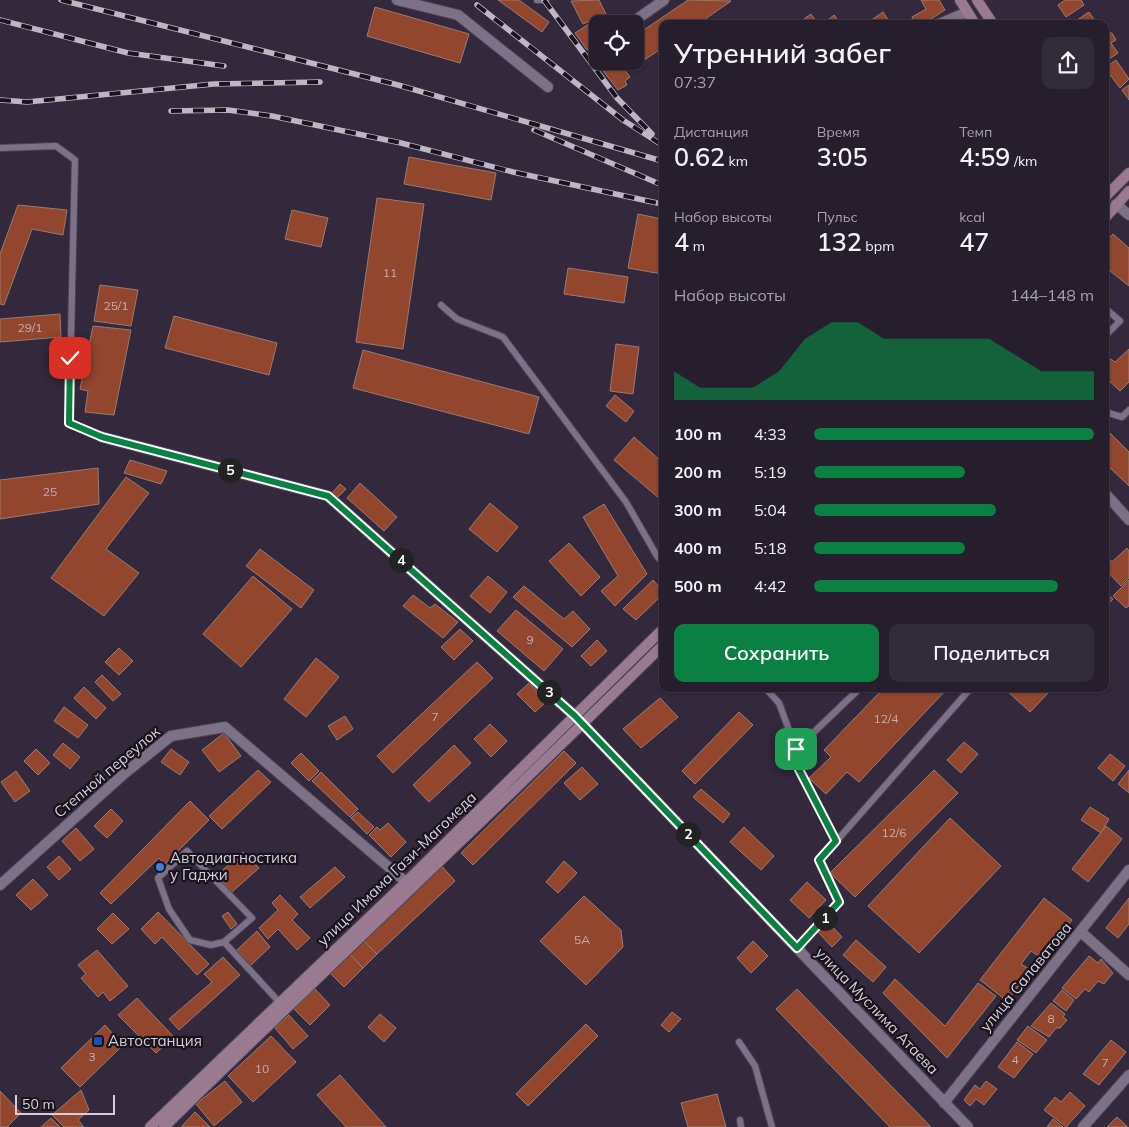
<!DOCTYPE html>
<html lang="ru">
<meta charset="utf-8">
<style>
:root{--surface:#261e2d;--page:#322b39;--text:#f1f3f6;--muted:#a4a2aa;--line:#423c49;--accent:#0b8043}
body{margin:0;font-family:Mulish,sans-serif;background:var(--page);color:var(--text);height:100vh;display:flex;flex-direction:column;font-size:19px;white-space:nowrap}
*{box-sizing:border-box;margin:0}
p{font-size:16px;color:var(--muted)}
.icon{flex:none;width:28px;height:28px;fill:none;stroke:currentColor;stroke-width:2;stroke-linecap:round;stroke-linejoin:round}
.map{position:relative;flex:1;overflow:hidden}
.drawer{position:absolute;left:659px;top:20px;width:450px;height:672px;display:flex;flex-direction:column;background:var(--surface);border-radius:10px;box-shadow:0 1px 4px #0004,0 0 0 1px var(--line)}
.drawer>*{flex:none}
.buttons{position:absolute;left:589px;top:15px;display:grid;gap:10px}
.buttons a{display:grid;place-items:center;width:55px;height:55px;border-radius:10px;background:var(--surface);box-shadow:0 1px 4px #0004,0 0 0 1px var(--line);font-size:25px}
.scale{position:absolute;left:15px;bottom:12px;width:100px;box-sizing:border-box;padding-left:5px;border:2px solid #d6cfdd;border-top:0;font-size:14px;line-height:18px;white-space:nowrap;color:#d6cfdd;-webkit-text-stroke:4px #18131c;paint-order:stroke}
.pin{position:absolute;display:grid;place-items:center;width:42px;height:42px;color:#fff;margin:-21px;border-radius:10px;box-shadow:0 2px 8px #0006}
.km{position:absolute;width:25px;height:25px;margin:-12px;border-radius:50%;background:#222;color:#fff;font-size:14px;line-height:25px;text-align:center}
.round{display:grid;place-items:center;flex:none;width:52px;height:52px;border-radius:10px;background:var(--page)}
.summary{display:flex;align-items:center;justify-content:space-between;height:85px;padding:0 15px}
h1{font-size:28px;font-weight:600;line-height:38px}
.figures{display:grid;grid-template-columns:repeat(3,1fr);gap:8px;height:85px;padding:5px 15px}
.figures div{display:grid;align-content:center}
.figures b{font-size:25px;font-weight:600}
.figures small{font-size:14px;font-weight:400}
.figures p{font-size:14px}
.chart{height:140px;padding:10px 15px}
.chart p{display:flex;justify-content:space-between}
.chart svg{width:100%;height:90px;margin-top:5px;fill:var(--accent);opacity:.7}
.button{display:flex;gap:10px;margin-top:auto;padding:10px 15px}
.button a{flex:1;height:58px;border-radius:10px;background:var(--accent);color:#fff;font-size:20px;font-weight:600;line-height:58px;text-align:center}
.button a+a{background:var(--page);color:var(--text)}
ul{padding:0 15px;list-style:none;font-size:16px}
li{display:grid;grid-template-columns:80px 60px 1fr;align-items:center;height:38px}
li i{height:12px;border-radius:6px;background:var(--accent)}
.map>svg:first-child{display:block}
</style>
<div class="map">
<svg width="1129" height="1127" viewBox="0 0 1129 1127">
<rect width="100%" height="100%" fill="#33283c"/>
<!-- building -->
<g fill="#92462e" stroke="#997c73">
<polygon points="498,0 519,0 549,22 542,32"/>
<polygon points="599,0 606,14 583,24 571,1"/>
<polygon points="688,0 731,1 698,24 662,24 662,48 643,61 635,49 635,36"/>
<polygon points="921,0 939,0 945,10 923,24 914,24 912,17 926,9"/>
<polygon points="1065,0 1081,0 1084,5 1066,17 1058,5"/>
<polygon points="375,7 469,34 460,63 367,36"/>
<polygon points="883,12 891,24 873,24 870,21"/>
<polygon points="1089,12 1097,24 1075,24 1074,22"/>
<polygon points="811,14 818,24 797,24"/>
<polygon points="834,15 841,24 823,24"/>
<polygon points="589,24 598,37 598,42 587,50 575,33"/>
<polygon points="1107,33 1112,33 1116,40 1111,43 1118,53 1105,62 1105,34"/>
<polygon points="1116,60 1129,79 1120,88 1105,68"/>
<polygon points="618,61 630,77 625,81 627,85 618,90 603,71"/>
<polygon points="1129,85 1129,100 1122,90"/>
<polygon points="409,157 496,173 491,200 404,184"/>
<polygon points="377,198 424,204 403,349 356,342"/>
<polygon points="18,205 67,210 63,235 32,229 4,305 0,304 0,254"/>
<polygon points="292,210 328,218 321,247 285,239"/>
<polygon points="638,214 662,219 662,274 628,268"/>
<polygon points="1113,234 1129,248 1129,286 1105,267 1105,242"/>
<polygon points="568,268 628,277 624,303 564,294"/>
<polygon points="100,285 138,290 131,326 94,321"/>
<polygon points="60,314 61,337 0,342 0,319"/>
<polygon points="174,316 277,343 269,375 165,348"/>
<polygon points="93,326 131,330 114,415 85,412 88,391 80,389"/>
<polygon points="616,344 639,347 633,394 610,391"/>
<polygon points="1129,349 1129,382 1120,391 1105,377 1105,362 1109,358 1115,362"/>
<polygon points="363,350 539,397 529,434 353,388"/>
<polygon points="615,395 634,411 626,422 606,406"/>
<polygon points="1105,428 1129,452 1129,486 1105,463"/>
<polygon points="634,437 662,462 662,496 660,499 614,460"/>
<polygon points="130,460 167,471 161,484 124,473"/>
<polygon points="98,468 99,504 0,519 0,480"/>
<polygon points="126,477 149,493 106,549 139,573 104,616 51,578"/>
<polygon points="360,483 397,517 384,531 347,498"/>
<polygon points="340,484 346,489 338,497 332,493"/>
<polygon points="490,503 518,527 497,552 469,529"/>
<polygon points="604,504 647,574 615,606 601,591 618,576 583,517"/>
<polygon points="569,543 600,577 581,596 549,561"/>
<polygon points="1127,548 1129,551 1129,578 1121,586 1105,569 1105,554 1112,562"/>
<polygon points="260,549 314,590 301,608 246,566"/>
<polygon points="253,576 292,609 241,667 203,634"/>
<polygon points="488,576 507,592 490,613 470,596"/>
<polygon points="653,580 662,590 662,595 636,620 623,609"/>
<polygon points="1129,580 1129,606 1126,608 1113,596"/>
<polygon points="524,586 564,619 573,611 590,629 572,647 513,597"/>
<polygon points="1105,592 1113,599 1105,608"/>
<polygon points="413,595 430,608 435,604 458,622 443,638 403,606"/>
<polygon points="516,610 563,649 544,671 497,631"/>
<polygon points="460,629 473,641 454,660 441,647"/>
<polygon points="597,640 607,651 591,666 581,656"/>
<polygon points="119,648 133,661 119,675 105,662"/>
<polygon points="316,658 339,677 306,717 284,699"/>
<polygon points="477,662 493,678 393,773 377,756"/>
<polygon points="102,675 121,694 113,701 95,682"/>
<polygon points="529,683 547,701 535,712 517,694"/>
<polygon points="84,687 106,708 96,719 74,698"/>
<polygon points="883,689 947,689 859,782 847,772 826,794 809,778 831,757 824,750"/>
<polygon points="1005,689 1052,689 1030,712"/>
<polygon points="660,698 678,717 641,748 623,729"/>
<polygon points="64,707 88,725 78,738 54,721"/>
<polygon points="739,712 753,725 695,784 682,771"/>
<polygon points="345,716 353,729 337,740 328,726"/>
<polygon points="490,724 507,741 491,757 474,739"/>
<polygon points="224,733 241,756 219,772 202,750"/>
<polygon points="964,742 978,754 961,773 947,760"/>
<polygon points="63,743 80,757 70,769 53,755"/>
<polygon points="454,745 471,763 429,802 413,785"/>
<polygon points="36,749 50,763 38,775 24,761"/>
<polygon points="171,749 189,762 180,775 161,762"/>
<polygon points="564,751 576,763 473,865 461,853"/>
<polygon points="301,753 319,771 309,781 291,763"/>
<polygon points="1110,754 1125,766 1113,781 1098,768"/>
<polygon points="582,767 598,784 580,800 564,783"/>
<polygon points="258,770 271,782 222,829 209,816"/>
<polygon points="934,770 958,793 855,897 830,873"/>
<polygon points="1129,770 1129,793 1118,784"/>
<polygon points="16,771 30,791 15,802 1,782"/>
<polygon points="321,772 358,809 350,817 312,781"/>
<polygon points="701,789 730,814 723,823 693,797"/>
<polygon points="190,801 209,820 164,865 159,858 111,904 100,893"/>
<polygon points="1090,807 1109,819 1101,833 1081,820"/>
<polygon points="111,809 123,821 107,838 94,826"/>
<polygon points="358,812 374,827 367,834 351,818"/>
<polygon points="950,818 1001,866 919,953 868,906"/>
<polygon points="388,823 406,842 391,857 369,835 377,827 380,830"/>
<polygon points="1106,826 1122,839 1088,882 1072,869"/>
<polygon points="744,827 774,856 761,870 730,842"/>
<polygon points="76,828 94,849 80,861 62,841"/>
<polygon points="243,852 259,868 232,892 217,875"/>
<polygon points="59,856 71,869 59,880 47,867"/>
<polygon points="564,861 577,873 558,893 546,882"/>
<polygon points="440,864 455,881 377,954 361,938"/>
<polygon points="335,867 345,877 310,908 300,897"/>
<polygon points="33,879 48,895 31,910 16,895"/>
<polygon points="807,882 826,900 809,918 790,900"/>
<polygon points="280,895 298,914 292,920 310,938 297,950 278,929 268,939 259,928 278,910 272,903"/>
<polygon points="584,896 621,930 623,947 586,985 540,941"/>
<polygon points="1044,898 1072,920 1041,958 1031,951 1021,964 1031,970 1007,1001 980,980"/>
<polygon points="1129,898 1129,924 1118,938 1106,928"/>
<polygon points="158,912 209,964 197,975 162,937 155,944 141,929"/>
<polygon points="228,912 237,924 231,929 222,916"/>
<polygon points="113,913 129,929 112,944 97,929"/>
<polygon points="827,921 842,937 832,947 816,930"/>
<polygon points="257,931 270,947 250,966 237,950"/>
<polygon points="362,939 377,954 363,968 348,953"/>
<polygon points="856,940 886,967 873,982 843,955"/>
<polygon points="753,941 768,956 751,973 737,958"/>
<polygon points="97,950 128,986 110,1001 103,992 98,997 81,978 86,974 78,965"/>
<polygon points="347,951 363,968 344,987 327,970"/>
<polygon points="1089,956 1098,963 1101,959 1113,973 1104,984 1098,981 1089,992 1085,989 1076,999 1062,988"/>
<polygon points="223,957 240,975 179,1030 169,1019 212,982 204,974"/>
<polygon points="895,979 945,1026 978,983 996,996 947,1058 883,993"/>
<polygon points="315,989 330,1005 310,1025 294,1009"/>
<polygon points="797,989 931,1127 890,1127 776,1009"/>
<polygon points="1062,990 1074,1000 1066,1011 1053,1001"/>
<polygon points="137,998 174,1037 156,1053 118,1015"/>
<polygon points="1051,1003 1065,1014 1063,1017 1067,1020 1060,1028 1056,1028 1049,1037 1031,1026"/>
<polygon points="672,1012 681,1019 669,1032 661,1025"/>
<polygon points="380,1014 396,1028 384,1042 368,1027"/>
<polygon points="289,1015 308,1036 293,1049 275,1028"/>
<polygon points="586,1024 598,1036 528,1106 516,1094"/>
<polygon points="105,1025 123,1045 80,1087 61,1068"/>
<polygon points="1028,1026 1047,1040 1036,1053 1017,1040"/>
<polygon points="271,1036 296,1062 253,1102 228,1076"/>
<polygon points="1111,1040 1126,1052 1099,1085 1083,1074"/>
<polygon points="1017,1042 1033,1054 1014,1078 998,1067"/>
<polygon points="340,1075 386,1127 346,1127 317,1095"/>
<polygon points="225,1081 242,1102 214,1126 196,1104"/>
<polygon points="986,1081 997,1089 984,1105 976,1099 970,1106 964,1100 975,1085 980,1089"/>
<polygon points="81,1090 89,1110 78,1120 84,1127 64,1127 52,1115"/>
<polygon points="0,1091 21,1113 7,1127 0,1127"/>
<polygon points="1070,1092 1085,1106 1066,1127 1044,1110 1055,1097 1061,1102"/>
<polygon points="717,1094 726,1127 688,1127 681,1103"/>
<polygon points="195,1112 210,1127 181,1127"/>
<polygon points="1117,1117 1128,1127 1107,1127"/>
<polygon points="51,1118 60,1127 41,1127"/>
<polygon points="1053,1119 1063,1127 1047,1127"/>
</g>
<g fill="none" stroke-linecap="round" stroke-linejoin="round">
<!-- service casing -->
<g stroke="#4f4557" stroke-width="8">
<g id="service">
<polyline points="537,0 546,0"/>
<polyline points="0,148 56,146 75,160 69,423 102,437"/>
<polyline points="441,305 457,319 503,337 626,502 657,556 662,562"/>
<polyline points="1105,308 1120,321 1105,336"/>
<polyline points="1105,412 1122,417 1129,410"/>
<polyline points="766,689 779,703 796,749"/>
<polyline points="835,841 791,754 859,689"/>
<polyline points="224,942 211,945 190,940 169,909 158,878 187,851 252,918 224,942 281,1004"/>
<polyline points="797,948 839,902 819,861 970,689"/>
<polyline points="739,1042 755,1066 772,1127"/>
<polyline points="740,1120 741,1127"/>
</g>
</g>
<!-- minor casing -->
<g stroke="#4f4557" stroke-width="12">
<g id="minor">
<polyline points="397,0 458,15 548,87"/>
<polyline points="630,24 664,0"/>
<polyline points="939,24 967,12"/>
<polyline points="1116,204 1129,215"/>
<polyline points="102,437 328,496 575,716 968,1127"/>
<polyline points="1105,493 1129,520"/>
<polyline points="0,885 125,773 171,736 225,727 406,882"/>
<polyline points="1081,932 1129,975"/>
<polyline points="944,1103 1129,870"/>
<polyline points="1083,1127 1129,1075"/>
</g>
</g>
<!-- secondary casing -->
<g stroke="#4f4557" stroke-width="12">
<g id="secondary">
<polyline points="960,0 975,24"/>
<polyline points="977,0 993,24"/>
<polyline points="1105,197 1129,173"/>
<polyline points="1105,218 1129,191"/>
<polyline points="150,1127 406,882 662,630"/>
<path d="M164 1127C329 965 498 808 662 646"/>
</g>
</g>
<!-- service -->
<use href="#service" stroke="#7d7188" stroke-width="6"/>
<!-- minor -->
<use href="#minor" stroke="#7d7188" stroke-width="10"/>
<!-- secondary -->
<use href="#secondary" stroke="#9a7a91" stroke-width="10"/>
<!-- rail casing -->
<g stroke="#beb6c5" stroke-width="5.5">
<g id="rail">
<polyline points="61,0 398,85 662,161"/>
<polyline points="544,0 617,98 652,134"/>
<polyline points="477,5 623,120 662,145"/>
<polyline points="0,20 128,53 224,66"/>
<polyline points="0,100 27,102 214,84 320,82"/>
<polyline points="171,111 228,110 272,116 401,143 513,172 662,204"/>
<polyline points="534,130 662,185"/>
</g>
</g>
<!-- rail -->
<use href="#rail" stroke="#18131c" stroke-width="4" stroke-dasharray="11" stroke-linecap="butt"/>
</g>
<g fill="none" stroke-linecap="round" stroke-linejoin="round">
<!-- route casing -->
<g stroke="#fff" stroke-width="10">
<polyline id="route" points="70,358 69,423 102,437 328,496 575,716 797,948 839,902 819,860 836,841 791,754 796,749"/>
</g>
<!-- route -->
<use href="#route" stroke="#0b8043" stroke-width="6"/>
</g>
<!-- markers -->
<circle fill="#3f7fe0" stroke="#18131c" stroke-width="2" cx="160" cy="867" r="5"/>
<rect fill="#1a4fb4" stroke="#18131c" stroke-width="2" x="93" y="1036" width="10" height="10" rx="2.5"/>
<g text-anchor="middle" stroke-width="4.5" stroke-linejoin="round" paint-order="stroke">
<!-- number labels -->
<g font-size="12" fill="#c5adb1">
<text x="390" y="277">11</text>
<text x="116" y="310">25/1</text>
<text x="30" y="332">29/1</text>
<text x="50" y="496">25</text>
<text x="530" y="644">9</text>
<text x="435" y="721">7</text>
<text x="886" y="723">12/4</text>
<text x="894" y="837">12/6</text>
<text x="582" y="944">5А</text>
<text x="1051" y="1023">8</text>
<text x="92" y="1061">3</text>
<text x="1015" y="1064">4</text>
<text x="1105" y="1067">7</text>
<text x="262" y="1073">10</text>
</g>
<!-- street labels -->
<g font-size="15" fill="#d6cfdd" stroke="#18131c">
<text transform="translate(107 772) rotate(-40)" y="5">Степной переулок</text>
<text transform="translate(397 869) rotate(-44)" y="5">улица Имама Гази-Магомеда</text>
<text transform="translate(1026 977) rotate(-51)" y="5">улица Салаватова</text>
<text transform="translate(877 1011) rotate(46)" y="5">улица Муслима Атаева</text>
</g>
<!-- poi labels -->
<g font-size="15" fill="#d6cfdd" stroke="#18131c" text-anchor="start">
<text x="170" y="863">Автодиагностика<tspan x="170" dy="17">у Гаджи</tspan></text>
<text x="108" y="1046">Автостанция</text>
</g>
</g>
</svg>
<div class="buttons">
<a><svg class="icon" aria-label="locate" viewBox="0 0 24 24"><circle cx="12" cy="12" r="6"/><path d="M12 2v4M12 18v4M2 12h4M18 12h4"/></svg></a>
</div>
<div class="scale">50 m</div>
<div class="pin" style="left:796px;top:749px;background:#1e9e55"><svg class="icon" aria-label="arrive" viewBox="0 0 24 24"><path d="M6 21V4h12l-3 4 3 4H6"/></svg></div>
<div class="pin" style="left:70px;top:358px;background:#d93025"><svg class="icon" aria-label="check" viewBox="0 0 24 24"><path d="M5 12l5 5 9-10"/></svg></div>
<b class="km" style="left:825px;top:918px">1</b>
<b class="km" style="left:688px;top:834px">2</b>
<b class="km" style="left:549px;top:692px">3</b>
<b class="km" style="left:401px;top:560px">4</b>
<b class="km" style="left:230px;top:470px">5</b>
<section class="drawer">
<div class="summary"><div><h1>Утренний забег</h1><p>07:37</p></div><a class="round"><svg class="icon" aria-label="share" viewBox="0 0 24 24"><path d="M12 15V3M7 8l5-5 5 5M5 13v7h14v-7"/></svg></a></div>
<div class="figures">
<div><p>Дистанция</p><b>0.62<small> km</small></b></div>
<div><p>Время</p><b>3:05</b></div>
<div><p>Темп</p><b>4:59<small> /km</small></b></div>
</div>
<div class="figures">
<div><p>Набор высоты</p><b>4<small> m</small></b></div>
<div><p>Пульс</p><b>132<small> bpm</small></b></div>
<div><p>kcal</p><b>47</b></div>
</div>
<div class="chart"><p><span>Набор высоты</span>144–148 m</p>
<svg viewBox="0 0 160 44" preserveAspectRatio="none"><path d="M0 44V30L10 38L20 38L30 38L40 30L50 14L60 6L70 6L80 14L90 14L100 14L110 14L120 14L130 22L140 30L150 30L160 30V44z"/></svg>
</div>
<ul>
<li><b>100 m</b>4:33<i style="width:100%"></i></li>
<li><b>200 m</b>5:19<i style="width:54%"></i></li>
<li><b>300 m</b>5:04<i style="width:65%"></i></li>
<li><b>400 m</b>5:18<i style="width:54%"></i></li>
<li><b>500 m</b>4:42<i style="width:87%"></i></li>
</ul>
<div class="button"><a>Сохранить</a><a>Поделиться</a></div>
</section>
</div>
